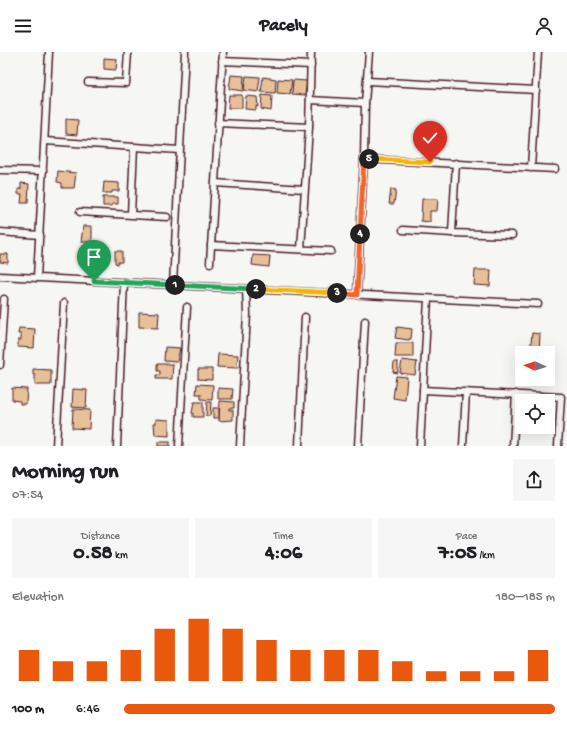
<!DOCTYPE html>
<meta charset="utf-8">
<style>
:root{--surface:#fff;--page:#f6f6f6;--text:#202124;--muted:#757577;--accent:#ea580c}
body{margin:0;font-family:"Gochi Hand",sans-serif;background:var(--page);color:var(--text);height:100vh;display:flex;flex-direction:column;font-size:15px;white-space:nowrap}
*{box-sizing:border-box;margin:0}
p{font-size:13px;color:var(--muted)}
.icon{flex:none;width:22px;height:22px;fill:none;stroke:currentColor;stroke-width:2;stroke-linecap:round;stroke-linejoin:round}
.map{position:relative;height:394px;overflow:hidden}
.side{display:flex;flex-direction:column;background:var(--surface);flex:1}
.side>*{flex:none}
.needle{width:26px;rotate:273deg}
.tools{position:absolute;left:515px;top:294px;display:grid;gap:8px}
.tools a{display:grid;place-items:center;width:40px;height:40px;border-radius:0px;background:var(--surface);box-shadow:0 4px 16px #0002;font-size:20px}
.pin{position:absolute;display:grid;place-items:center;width:34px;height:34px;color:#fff;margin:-41px -17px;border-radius:50% 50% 50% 0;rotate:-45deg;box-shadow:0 0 4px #0007}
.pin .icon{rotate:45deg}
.km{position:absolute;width:20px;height:20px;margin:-10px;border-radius:50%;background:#222;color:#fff;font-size:11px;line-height:20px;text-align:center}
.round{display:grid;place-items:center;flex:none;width:42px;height:42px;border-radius:0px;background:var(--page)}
.head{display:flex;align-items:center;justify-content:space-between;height:68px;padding:0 12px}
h1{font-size:22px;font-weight:700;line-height:30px}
.metrics{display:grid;grid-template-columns:repeat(3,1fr);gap:6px;height:68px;padding:4px 12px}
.metrics div{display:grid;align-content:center;border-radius:0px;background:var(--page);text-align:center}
.metrics b{font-size:20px;font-weight:700}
.metrics small{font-size:11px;font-weight:400}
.metrics p{font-size:11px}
.chart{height:112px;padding:8px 12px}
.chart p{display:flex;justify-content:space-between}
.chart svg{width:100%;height:72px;margin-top:4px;stroke:var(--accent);stroke-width:6}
ul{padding:0 12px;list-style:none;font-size:13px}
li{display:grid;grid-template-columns:64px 48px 1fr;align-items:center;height:30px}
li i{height:10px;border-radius:5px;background:var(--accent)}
header{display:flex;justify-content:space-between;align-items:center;height:52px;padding:0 12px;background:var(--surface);font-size:18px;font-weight:700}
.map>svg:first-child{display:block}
</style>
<header><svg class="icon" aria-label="menu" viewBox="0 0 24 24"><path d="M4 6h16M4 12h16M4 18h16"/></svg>Pacely<svg class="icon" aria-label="person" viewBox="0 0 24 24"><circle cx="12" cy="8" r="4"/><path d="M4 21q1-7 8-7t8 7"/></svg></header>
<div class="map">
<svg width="567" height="394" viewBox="0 0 567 394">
<rect width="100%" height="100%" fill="#f6f6f2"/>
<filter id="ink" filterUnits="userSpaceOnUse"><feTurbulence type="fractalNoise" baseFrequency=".025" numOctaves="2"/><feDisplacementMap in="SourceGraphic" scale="8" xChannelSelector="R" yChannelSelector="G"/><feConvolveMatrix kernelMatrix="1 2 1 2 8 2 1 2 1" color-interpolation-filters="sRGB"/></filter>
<g filter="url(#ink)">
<!-- building -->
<g fill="#e7c097" stroke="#4a1f2b">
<polygon points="104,6 117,7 116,18 104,17"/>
<polygon points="231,23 244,24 243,39 229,37"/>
<polygon points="246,24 260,25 258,40 244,38"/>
<polygon points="263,25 276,27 275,41 261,40"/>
<polygon points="278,27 292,28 290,42 277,41"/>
<polygon points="293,28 307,29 305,43 292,42"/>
<polygon points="229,43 242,43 242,56 228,56"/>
<polygon points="262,43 272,44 271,59 261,57"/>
<polygon points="246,44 257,45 258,55 256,54 256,58 245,57"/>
<polygon points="66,67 78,68 77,83 66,82"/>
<polygon points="58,119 76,121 74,136 62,136 62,131 57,130"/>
<polygon points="104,130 119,131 119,139 112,139 112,141 103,141"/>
<polygon points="21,131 29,132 28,151 21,151 22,142 18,142 18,137 21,137"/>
<polygon points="391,137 396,138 394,152 389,152"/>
<polygon points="103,145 118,145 118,152 112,152 112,154 103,154"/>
<polygon points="422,147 438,147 437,159 430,159 430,170 421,169"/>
<polygon points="83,174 92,174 92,190 81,190"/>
<polygon points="115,199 122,199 122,210 118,210 118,212 115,211"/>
<polygon points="0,202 8,202 8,211 0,210"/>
<polygon points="253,203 270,204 269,215 252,213"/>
<polygon points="475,218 491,218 490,234 474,233"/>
<polygon points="139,260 159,261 158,276 139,275"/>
<polygon points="397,275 412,277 411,287 409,287 409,288 395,286"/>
<polygon points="19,276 35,277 34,296 18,295 18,288 21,288 21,282 18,282"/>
<polygon points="532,281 540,282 539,301 530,301"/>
<polygon points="396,291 413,291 413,305 395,305"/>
<polygon points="165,295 180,296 177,310 164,309"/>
<polygon points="218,302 238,303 237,316 217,315"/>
<polygon points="402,308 417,310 415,323 400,321"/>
<polygon points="394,310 398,310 398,321 393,320"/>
<polygon points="157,312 173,312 172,327 156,327 156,323 160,323 160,319 157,319"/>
<polygon points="33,317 51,318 51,333 35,333 35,323 33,323"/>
<polygon points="198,317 212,317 212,328 198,327"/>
<polygon points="396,324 407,325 405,348 393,346"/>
<polygon points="197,332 213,333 212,348 201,347 201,342 196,342"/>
<polygon points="12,336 27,337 26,352 20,352 20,349 12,348"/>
<polygon points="218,336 233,337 232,347 218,347"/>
<polygon points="73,337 87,338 86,356 72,355"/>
<polygon points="220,349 234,350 234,356 229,356 229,358 233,358 233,368 219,369"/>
<polygon points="194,350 203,350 203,365 193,365 193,361 192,361"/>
<polygon points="207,350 211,350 210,364 206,364"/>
<rect x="213" y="356" width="6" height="10"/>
<polygon points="73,357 90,358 89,377 72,376"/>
<polygon points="156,367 169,368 169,384 155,383 154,371 156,371"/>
<rect x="158" y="390" width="12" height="4"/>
</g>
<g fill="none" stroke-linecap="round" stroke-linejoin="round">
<!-- minor casing -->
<g stroke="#4a1f2b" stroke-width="9">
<g id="minor">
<polyline points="222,9 311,13"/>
<polyline points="368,29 536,38"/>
<polyline points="88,30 126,31 128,0"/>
<polyline points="310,48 365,51"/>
<polyline points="218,71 309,75"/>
<polyline points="45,89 179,98"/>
<polyline points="364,107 555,117"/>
<polyline points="531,116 538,0"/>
<polyline points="0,118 43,119"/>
<polyline points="215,131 304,137"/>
<polyline points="80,160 167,165"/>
<polyline points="131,162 134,95"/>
<polyline points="403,178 452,181 512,183"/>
<polyline points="0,180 40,183"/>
<polyline points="452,181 456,111"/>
<polyline points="211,193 331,199"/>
<polyline points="301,197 309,75 311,0"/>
<polyline points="210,211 223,0"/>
<polyline points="0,224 538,252"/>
<polyline points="37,226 49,0"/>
<polyline points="173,232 185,0"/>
<polyline points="357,243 364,107 365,51 369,0"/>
<polyline points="0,313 4,247"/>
<polyline points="423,338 561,345 558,394"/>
<polyline points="56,394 64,251"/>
<polyline points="117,394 124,230"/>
<polyline points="179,394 187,255"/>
<polyline points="240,394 247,262 246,237"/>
<polyline points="299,394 305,265"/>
<polyline points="358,394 365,269"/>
<polyline points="420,394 428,247"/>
<polyline points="463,394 466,340"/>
<polyline points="513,394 516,342"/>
</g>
</g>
<!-- minor -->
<use href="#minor" stroke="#f6f6f2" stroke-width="6"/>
</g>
</g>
<g fill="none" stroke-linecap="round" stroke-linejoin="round" filter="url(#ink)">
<!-- split-1 casing -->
<g stroke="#fff" stroke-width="8">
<polyline id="split-1" points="94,229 175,233"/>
</g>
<!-- split-2 casing -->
<g stroke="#fff" stroke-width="8">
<polyline id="split-2" points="175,233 256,237"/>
</g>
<!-- split-3 casing -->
<g stroke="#fff" stroke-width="8">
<polyline id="split-3" points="256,237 337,241"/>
</g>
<!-- split-4 casing -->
<g stroke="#fff" stroke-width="8">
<polyline id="split-4" points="337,241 357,243 360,182"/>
</g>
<!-- split-5 casing -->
<g stroke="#fff" stroke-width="8">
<polyline id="split-5" points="360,182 364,107 369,107"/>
</g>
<!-- split-6 casing -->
<g stroke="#fff" stroke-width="8">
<polyline id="split-6" points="369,107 430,110"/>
</g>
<!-- split-1 -->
<use href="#split-1" stroke="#22a559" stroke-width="5"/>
<!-- split-2 -->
<use href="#split-2" stroke="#22a559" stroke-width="5"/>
<!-- split-3 -->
<use href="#split-3" stroke="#f5b400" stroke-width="5"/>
<!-- split-4 -->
<use href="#split-4" stroke="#f0652b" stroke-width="5"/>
<!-- split-5 -->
<use href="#split-5" stroke="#f0652b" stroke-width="5"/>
<!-- split-6 -->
<use href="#split-6" stroke="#f5b400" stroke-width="5"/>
</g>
</svg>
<div class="tools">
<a><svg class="needle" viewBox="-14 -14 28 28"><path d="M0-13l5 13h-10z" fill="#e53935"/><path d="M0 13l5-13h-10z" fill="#757577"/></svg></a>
<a><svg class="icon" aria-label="locate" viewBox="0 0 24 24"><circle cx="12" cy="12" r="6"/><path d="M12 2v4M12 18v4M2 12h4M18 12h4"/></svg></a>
</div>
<div class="pin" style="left:94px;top:229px;background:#1e9e55"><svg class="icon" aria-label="arrive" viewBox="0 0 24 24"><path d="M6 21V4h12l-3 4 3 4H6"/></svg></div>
<div class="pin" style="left:430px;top:110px;background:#d93025"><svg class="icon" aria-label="check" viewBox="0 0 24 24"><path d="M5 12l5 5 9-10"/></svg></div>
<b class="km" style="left:175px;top:233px">1</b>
<b class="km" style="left:256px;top:237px">2</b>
<b class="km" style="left:337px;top:241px">3</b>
<b class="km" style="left:360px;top:182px">4</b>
<b class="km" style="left:369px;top:107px">5</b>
</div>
<section class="side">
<div class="head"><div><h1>Morning run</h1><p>07:54</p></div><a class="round"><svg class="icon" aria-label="share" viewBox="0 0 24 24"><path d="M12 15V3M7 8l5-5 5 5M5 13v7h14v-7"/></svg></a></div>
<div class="metrics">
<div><p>Distance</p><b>0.58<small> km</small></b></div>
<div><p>Time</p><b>4:06</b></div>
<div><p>Pace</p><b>7:05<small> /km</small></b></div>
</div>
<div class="chart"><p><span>Elevation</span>180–185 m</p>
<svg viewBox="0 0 160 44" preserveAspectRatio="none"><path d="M5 44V25M15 44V32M25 44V32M35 44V25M45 44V12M55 44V6M65 44V12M75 44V19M85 44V25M95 44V25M105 44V25M115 44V32M125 44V38M135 44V38M145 44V38M155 44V25"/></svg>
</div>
<ul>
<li><b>100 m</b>6:46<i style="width:100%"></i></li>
</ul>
</section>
